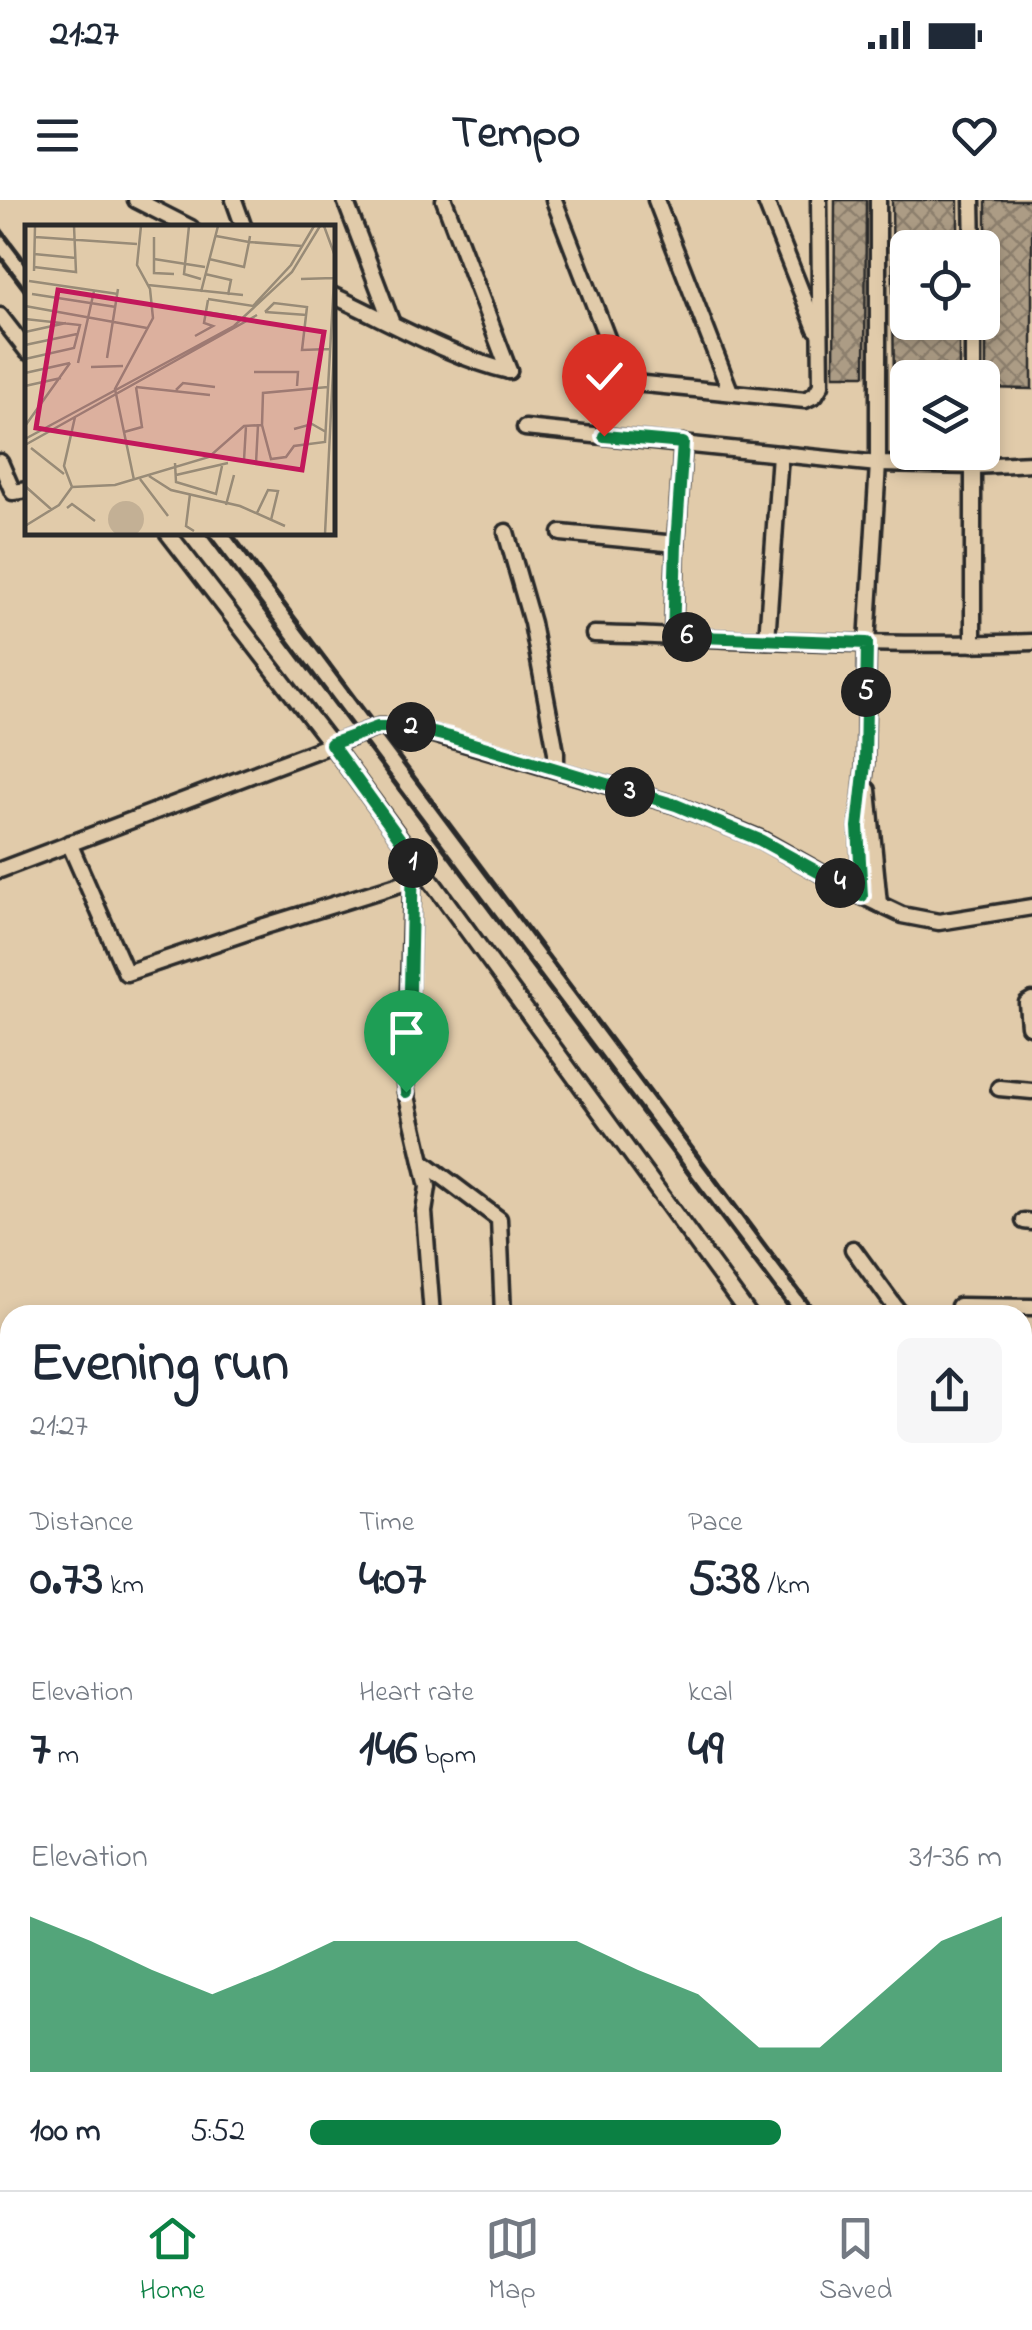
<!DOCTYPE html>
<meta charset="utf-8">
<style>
:root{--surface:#fff;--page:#f6f6f7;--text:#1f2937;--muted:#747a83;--line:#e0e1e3;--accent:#0b8043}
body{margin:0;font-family:"Indie Flower",sans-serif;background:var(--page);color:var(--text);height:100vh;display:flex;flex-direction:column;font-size:38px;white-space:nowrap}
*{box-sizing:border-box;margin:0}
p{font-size:32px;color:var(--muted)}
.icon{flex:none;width:55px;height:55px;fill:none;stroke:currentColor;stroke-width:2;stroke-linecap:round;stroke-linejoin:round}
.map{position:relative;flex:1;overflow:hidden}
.drawer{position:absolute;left:0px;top:1105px;width:1032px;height:885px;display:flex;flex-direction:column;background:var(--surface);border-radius:30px 30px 0 0;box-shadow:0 5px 15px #0003}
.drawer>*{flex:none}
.buttons{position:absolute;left:890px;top:30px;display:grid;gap:20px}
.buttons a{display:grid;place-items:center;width:110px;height:110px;border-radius:15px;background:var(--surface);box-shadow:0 5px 15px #0003;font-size:50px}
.pin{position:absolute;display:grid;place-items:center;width:85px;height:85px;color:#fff;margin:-102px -42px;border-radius:50% 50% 50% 0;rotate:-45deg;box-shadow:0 0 10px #0007}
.pin .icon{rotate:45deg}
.km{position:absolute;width:50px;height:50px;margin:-25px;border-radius:50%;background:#222;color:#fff;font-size:28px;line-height:50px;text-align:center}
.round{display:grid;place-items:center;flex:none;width:105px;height:105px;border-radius:15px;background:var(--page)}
.overview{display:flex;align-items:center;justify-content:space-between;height:170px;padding:0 30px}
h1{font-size:55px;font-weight:700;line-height:75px}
.metrics{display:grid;grid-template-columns:repeat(3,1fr);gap:15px;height:170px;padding:10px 30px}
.metrics div{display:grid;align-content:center}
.metrics b{font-size:50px;font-weight:700}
.metrics small{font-size:28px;font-weight:400}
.metrics p{font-size:28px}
.chart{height:280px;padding:20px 30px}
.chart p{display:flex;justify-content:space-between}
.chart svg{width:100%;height:180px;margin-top:10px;fill:var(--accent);opacity:.7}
ul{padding:0 30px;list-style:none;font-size:32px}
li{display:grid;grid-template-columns:160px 120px 1fr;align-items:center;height:75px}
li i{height:25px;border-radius:12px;background:var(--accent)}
.status{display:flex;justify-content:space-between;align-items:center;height:70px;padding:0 50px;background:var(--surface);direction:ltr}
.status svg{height:28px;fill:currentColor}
header{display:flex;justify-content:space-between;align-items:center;height:130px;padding:0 30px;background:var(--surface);font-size:45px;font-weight:700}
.menu{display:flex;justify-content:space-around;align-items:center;height:140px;border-top:2px solid var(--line);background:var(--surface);font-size:28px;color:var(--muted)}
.menu a{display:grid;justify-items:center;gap:5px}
.menu .on{color:var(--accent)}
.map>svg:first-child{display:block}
</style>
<div class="status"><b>21:27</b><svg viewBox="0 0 49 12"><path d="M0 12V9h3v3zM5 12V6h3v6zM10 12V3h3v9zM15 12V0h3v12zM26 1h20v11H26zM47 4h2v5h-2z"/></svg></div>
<header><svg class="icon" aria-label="menu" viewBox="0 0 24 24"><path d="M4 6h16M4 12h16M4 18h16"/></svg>Tempo<svg class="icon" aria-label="heart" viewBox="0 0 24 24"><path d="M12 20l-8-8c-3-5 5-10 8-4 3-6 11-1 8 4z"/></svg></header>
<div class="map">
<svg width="1032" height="1990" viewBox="0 0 1032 1990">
<defs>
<pattern id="building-cross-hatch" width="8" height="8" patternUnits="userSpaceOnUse" patternTransform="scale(2.5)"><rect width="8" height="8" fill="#ac9c85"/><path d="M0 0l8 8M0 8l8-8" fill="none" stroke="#8c7f6d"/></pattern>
</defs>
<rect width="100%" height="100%" fill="#e1cbaa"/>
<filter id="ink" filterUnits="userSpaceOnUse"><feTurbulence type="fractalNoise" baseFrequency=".01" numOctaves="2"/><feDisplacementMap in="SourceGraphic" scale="20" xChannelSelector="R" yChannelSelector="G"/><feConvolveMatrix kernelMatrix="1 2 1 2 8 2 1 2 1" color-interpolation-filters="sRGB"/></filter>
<g filter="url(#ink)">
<!-- building -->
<g fill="url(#building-cross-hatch)" stroke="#2b2b2b" stroke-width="2.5">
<polygon points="835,0 866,0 865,175 834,175"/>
<polygon points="892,0 958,0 958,48 908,48 908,122 959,122 959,178 908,178 908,188 894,188"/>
<polygon points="986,0 1032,0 1032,189 986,188"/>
</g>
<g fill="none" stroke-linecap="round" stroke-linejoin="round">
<!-- street casing -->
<g stroke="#2b2b2b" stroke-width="21">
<g id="street">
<polyline points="136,0 191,28"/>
<polyline points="234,0 244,28"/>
<polyline points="345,0 391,121"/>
<polyline points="444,0 509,171"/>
<polyline points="554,0 624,182 805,200 815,195 821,185 819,0"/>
<polyline points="656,0 730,191"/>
<polyline points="765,0 816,129"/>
<polyline points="972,0 973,48"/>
<path d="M332 95C387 120 452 158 509 171"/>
<polyline points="0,116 28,152"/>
<polyline points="973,122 973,178"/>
<polyline points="525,228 878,264 973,266 1032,263"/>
<polyline points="0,262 13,292 28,290"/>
<polyline points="167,332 331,544 749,1115"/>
<polyline points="506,332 532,423 556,552 556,569"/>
<polyline points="561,333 676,344"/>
<path d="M594 434C740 438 886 448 1032 442"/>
<polyline points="673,436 676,344 683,243"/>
<polyline points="767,440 780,254"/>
<polyline points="973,444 973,252"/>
<polyline points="868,590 879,704"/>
<polyline points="69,643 126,773 265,726 413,680"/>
<polyline points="413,657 409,790 402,854 406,892 428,987 424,1012 432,1115"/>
<polyline points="0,670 378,527 409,527 676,605 760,639 862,696 902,715 939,722 1032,707"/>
<polyline points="862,696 859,627 865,564 867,443 878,264 878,0"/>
<polyline points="1029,826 1027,803 1032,800"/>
<polyline points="999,888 1032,891"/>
<polyline points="422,961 499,1019 503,1115"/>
<polyline points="1024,1021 1032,1022"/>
<polyline points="853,1049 901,1115"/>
<polyline points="960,1115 959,1106 1032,1107"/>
<polyline points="0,1314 10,1328"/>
<polyline points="1022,1429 1032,1438"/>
<polyline points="0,1609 6,1551 10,1550"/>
<polyline points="0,1644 10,1643"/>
<polyline points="1022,1871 1032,1871"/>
<polyline points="192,1980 195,1990"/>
<polyline points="333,1980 338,1990"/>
<polyline points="623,1980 624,1990"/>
<polyline points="898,1980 900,1990"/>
</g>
</g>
<!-- street -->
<use href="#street" stroke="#e1cbaa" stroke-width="14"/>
<!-- rail -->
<g stroke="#2b2b2b" stroke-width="5">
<polyline points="0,29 28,66"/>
<polyline points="0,57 28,94"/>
<polyline points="206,332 795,1115"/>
<polyline points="230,332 817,1115"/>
<polyline points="1022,1354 1032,1364"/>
<polyline points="1022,1380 1032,1389"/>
</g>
</g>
</g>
<g fill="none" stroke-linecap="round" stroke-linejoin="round" filter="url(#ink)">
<!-- route casing -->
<g stroke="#fff" stroke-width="20">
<polyline id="route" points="406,892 402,854 410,790 413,657 331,544 378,527 409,527 450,537 676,605 760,640 862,696 858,627 865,564 867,443 673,436 676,344 683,243 604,236"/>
</g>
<!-- route -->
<use href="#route" stroke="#0b8043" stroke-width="12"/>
</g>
<!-- overview -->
<g transform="translate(25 25)">
<rect width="310" height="310" fill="#e1cbaa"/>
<path d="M83 294a18 18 0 1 1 36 0a18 18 0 1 1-36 0Z" fill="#c3b095"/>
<path fill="none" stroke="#988b77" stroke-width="2.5" d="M164 1 159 49 176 54M299 1 310 31M191 11 224 17 225 11M10 12 112 19M129 12V48L149 49M9 29 51 33M129 34 180 42M184 34 219 42 224 17 277 21M9 42 51 47 49 1M9 46 10 1M180 49 206 55 203 70M276 54 309 53M4 56 93 69M123 60 218 70M176 67 193 1M7 69 91 82M183 74 228 81 266 40 289 1M0 81 122 103M181 87 212 92M240 87 249 78 282 82 277 125 305 124M240 87 282 90M0 94 55 100 49 123 0 134M0 107 41 98M170 111 188 101 179 98 183 75M0 120 52 109M82 133 93 64M53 138 69 66M66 142 98 141M229 147H273L272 161M0 148 45 138M0 161 36 153M111 162 185 170M303 162 238 168 237 200 246 234 261 232 269 221 300 217 310 37M151 165 158 158 190 162M0 201 45 138M221 201 219 235 231 238 233 200M269 204 287 199 301 207M99 207 117 202 111 162M0 214 209 101 267 47 295 1M0 220 232 90M6 223 39 249M150 238 151 257 191 269 197 241M151 250 203 238M124 251 146 265 215 281 260 301M115 254 143 291M109 255 90 164 128 93 125 64 112 40 116 1M0 261 27 285M47 262 90 260 184 232 219 201 237 200M47 262 39 241 50 192M165 269 161 301 169 306M201 280 209 250M42 283 47 279 70 296M232 288 243 265 253 266 246 295M0 301 34 280 47 262M300 309 310 105"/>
<path fill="#c2185b" fill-opacity="0.15" stroke="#c2185b" stroke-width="5" d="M33 65 299 107 277 245 11 203Z"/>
<rect width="310" height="310" fill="none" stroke="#2b2b2b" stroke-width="5"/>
</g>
</svg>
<div class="buttons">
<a><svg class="icon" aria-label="locate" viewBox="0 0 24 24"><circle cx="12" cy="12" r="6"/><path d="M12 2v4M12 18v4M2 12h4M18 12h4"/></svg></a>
<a><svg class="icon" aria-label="layers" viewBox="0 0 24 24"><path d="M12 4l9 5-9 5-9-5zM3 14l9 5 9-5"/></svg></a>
</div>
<div class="pin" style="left:406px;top:892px;background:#1e9e55"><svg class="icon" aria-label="arrive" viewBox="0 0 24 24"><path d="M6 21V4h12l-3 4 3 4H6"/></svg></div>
<div class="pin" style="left:604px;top:236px;background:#d93025"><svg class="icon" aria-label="check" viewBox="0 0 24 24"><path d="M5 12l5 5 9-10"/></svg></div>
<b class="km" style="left:413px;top:663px">1</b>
<b class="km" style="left:411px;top:527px">2</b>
<b class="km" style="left:630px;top:592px">3</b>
<b class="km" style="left:840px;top:683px">4</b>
<b class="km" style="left:866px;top:492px">5</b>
<b class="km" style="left:687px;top:437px">6</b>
<section class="drawer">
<div class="overview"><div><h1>Evening run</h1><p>21:27</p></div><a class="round"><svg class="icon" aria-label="share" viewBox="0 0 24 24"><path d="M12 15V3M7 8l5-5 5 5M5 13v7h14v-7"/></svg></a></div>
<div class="metrics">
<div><p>Distance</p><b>0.73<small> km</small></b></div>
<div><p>Time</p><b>4:07</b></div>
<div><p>Pace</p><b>5:38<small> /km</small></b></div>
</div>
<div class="metrics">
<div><p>Elevation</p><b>7<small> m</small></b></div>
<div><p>Heart rate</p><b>146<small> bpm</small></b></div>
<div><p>kcal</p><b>49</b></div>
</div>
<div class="chart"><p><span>Elevation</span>31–36 m</p>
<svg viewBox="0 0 160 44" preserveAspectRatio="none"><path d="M0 44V6L10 12L20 19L30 25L40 19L50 12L60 12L70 12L80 12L90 12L100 19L110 25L120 38L130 38L140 25L150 12L160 6V44z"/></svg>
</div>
<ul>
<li><b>100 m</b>5:52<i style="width:68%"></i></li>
</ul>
</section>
</div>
<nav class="menu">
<a class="on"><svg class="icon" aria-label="home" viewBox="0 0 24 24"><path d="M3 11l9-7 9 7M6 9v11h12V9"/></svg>Home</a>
<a><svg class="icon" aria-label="map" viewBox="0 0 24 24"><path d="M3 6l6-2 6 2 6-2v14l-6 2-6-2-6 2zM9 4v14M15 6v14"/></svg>Map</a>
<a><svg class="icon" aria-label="saved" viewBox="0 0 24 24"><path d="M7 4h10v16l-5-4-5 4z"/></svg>Saved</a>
</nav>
